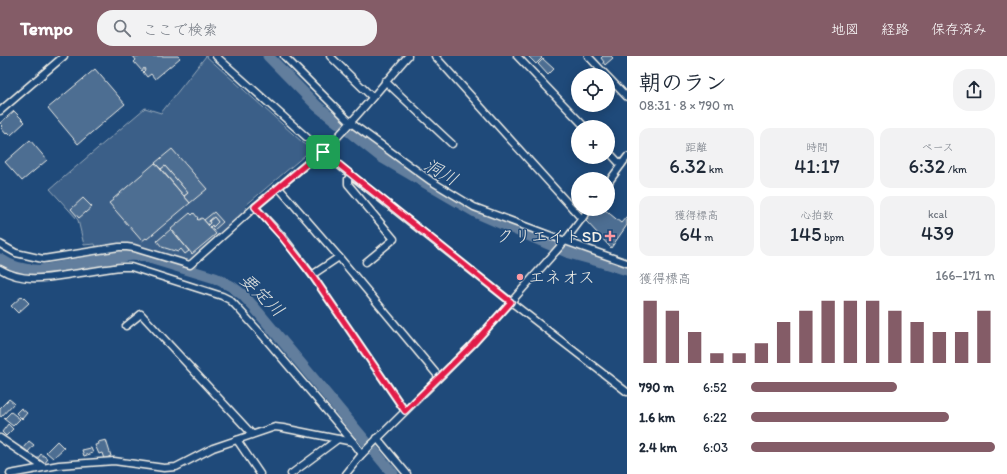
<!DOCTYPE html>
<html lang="ja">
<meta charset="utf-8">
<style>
:root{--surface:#fff;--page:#f2f2f3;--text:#1f2937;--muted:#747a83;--accent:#845c67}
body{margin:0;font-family:Itim,"Klee One",sans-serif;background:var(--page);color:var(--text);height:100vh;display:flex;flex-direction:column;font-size:15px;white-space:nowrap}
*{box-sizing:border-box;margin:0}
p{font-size:13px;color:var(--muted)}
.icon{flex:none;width:22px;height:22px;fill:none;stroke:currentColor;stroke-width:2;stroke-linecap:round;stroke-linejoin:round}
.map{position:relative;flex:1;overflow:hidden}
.side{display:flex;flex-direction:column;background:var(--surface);width:380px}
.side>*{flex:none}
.tools{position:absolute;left:571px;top:12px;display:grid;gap:8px}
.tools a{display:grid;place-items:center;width:44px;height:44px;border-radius:50%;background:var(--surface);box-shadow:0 2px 10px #0003;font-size:20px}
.pin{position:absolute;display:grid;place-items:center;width:34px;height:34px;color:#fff;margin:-17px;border-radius:8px;box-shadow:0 2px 6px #0006}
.round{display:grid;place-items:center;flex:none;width:42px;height:42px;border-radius:16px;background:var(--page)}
.head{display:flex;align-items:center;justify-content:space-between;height:68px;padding:0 12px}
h1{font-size:22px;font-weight:600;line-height:30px}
.figures{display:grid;grid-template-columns:repeat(3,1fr);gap:6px;height:68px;padding:4px 12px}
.figures div{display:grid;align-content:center;border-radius:10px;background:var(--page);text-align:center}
.figures b{font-size:20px;font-weight:600}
.figures small{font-size:11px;font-weight:400}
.figures p{font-size:11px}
.chart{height:112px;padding:8px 12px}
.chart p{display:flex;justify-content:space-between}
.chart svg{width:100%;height:72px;margin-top:4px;stroke:var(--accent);stroke-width:6}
ul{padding:0 12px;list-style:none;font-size:13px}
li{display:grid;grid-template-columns:64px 48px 1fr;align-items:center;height:30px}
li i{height:10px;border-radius:5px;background:var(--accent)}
header{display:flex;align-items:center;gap:24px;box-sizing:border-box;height:56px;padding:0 20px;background:var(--accent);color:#fff}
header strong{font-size:19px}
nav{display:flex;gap:22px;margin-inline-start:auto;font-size:14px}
.search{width:280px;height:36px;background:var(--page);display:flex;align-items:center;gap:10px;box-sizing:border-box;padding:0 14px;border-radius:16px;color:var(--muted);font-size:15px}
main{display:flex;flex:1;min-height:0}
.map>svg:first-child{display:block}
</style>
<header>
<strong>Tempo</strong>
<div class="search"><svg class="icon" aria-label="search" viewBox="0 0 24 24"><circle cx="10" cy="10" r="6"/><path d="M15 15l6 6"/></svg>ここで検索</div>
<nav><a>地図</a><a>経路</a><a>保存済み</a></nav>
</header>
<main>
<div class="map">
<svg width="627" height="418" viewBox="0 0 627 418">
<rect width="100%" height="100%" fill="#1f4a7a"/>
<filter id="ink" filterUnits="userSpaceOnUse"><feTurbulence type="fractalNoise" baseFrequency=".025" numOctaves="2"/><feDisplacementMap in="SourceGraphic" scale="8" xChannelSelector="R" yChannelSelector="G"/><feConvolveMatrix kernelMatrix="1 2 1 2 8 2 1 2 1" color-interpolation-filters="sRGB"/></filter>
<g filter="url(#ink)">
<!-- green -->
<polygon fill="#3a5f88" stroke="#97a8b8" points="206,0 311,94 245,150 248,153 187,207 130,189 115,188 107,189 107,191 97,192 95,188 84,189 78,164 50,133 145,52 161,57"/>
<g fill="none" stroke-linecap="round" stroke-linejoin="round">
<!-- river -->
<g stroke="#627e9d" stroke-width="11">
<polyline points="268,0 317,50 381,101 477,157 569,197 598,205 627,214"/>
<path d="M0 203C13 212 26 215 42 214L131 199 143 200 215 222 231 230 243 239 254 251 393 418"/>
</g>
</g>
<!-- building -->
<g fill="#4d6e92" stroke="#f4f1e8">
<polygon points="133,0 178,0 180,2 155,23 151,18 147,21 143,16 145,14 144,12 142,15 134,6 136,4"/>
<polygon points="528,0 540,0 542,2 536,8"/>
<polygon points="603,0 611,0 613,2 605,9 603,6 604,6 601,2"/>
<polygon points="543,3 554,13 548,19 538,8"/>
<polygon points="95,13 125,48 78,88 48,52"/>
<polygon points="14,55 25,66 11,79 8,76 6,78 1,72 3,70 0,67"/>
<polygon points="30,84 47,104 22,125 5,106"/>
<polygon points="172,93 207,133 190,147 184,140 188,137 165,110 161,113 155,107"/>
<polygon points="155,107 190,147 147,183 146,182 142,185 109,147 113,144 113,143"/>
<polygon points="165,110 188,137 184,140 161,113"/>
<polygon points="83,142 92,151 79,162 71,153"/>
<polygon points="594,153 604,153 621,167 627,160 627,169 611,192 586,165"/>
<polygon points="214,156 223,166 213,175 210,171 212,169 213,171 218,166 214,161 209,165 210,167 208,169 204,164"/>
<polygon points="190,157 192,159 194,157 198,162 197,163 198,164 202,162 216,178 192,198 171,173"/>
<polygon points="214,161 218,166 213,171 212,169 210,171 208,169 210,167 209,165"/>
<polygon points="171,173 189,195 185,198 181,193 178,196 162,191 157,185"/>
<polygon points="22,240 29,247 18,257 11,250"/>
<polygon points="9,343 14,347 1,361 0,360 0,352"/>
<polygon points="21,352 27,357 22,363 16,357"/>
<polygon points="11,356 20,363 13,370 4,363"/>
<polygon points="8,368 13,373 6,380 2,376"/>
<polygon points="106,384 111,400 104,403 102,397 99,398 95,389 99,388 98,386"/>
<polygon points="29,385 34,389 28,396 23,392"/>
<polygon points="57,385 64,392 53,402 46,396"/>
<polygon points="91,392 93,397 84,400 82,394"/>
<polygon points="41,398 48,403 44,408 37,403"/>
</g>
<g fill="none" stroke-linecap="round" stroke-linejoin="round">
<!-- minor casing -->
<g stroke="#f4f1e8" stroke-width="9">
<g id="minor">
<polyline points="216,0 323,96 351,119 511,246 627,336"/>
<polyline points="284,0 351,67 431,125 474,151 565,185 627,207"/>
<polyline points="330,0 372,41"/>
<polyline points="435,0 582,163"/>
<polyline points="517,0 585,71"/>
<polyline points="588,0 606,19"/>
<polyline points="608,21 627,41"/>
<polyline points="385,25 452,88"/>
<polyline points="0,55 64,0"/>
<polyline points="608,95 621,109"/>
<path d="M323 96C353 66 380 32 408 0"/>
<polyline points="351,119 348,123 348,128 394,183 366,206"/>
<polyline points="608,127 627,101"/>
<polyline points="279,132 339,201 439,321"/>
<polyline points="255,151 283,181 312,219 405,355"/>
<polyline points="0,188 16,197 43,203 119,191 127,191 134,192 190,209 255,151 322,95"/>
<path d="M0 213C23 227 47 222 72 218 88 216 105 213 121 211H131L222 240 230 244 235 249 264 281 353 386"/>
<polyline points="312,219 339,201"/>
<polyline points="126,270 141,258 252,378"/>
<polyline points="0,382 43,411"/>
<polyline points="377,382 407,418"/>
<polyline points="237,384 260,418"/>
<polyline points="10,418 59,409 114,405 164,412 176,411 213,392 275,371 283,372 353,386 362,398"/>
<polyline points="291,418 338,383"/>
<polyline points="346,418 362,398 472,289 511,246 565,185 589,153"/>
</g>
</g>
<!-- minor -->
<use href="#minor" stroke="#1f4a7a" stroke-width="6"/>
</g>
</g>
<g fill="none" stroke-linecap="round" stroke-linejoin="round" filter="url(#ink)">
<!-- route casing -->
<g stroke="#fff" stroke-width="8">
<polygon id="route" points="322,95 511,246 472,289 405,355 312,219 282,181 255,151"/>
</g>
<!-- route -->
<use href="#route" stroke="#e11d48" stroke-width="5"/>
</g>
<!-- markers -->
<g fill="#ff9aa2" stroke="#1f4a7a" stroke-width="1.5">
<path d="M608 174h4v4h4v4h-4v4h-4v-4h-4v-4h4z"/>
<circle cx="520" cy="221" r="4"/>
</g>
<g text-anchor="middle" stroke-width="3" stroke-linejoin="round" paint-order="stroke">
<!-- poi labels -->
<g font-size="17" fill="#f4f1e8" stroke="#1f4a7a" text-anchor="end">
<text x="602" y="186">クリエイトSD</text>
<text x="528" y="227" text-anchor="start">エネオス</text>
</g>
<!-- water labels -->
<g font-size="18" font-style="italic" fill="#dee0dd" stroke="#1f4a7a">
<text transform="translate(441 116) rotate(30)" y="6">洞川</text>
<text transform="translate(262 239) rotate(44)" y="6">要定川</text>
</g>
</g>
</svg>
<div class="tools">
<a><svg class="icon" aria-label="locate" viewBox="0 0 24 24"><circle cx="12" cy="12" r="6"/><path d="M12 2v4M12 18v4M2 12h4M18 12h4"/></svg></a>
<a>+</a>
<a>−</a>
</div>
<div class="pin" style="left:323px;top:96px;background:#1e9e55"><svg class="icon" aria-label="arrive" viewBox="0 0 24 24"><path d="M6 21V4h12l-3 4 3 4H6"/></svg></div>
</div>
<section class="side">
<div class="head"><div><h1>朝のラン</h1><p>08:31 · 8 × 790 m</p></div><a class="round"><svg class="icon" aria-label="share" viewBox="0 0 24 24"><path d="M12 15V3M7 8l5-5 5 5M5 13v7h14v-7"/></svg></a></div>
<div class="figures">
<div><p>距離</p><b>6.32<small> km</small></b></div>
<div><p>時間</p><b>41:17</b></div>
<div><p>ペース</p><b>6:32<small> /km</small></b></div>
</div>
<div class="figures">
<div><p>獲得標高</p><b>64<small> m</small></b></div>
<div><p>心拍数</p><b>145<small> bpm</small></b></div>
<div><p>kcal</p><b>439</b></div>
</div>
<div class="chart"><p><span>獲得標高</span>166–171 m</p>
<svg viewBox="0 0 160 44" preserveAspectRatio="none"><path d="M5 44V6M15 44V12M25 44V25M35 44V38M45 44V38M55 44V32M65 44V19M75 44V12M85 44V6M95 44V6M105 44V6M115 44V12M125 44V19M135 44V25M145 44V25M155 44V12"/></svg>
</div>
<ul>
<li><b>790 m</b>6:52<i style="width:60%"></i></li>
<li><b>1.6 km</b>6:22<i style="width:81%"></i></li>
<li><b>2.4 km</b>6:03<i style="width:100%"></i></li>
</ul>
</section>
</main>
